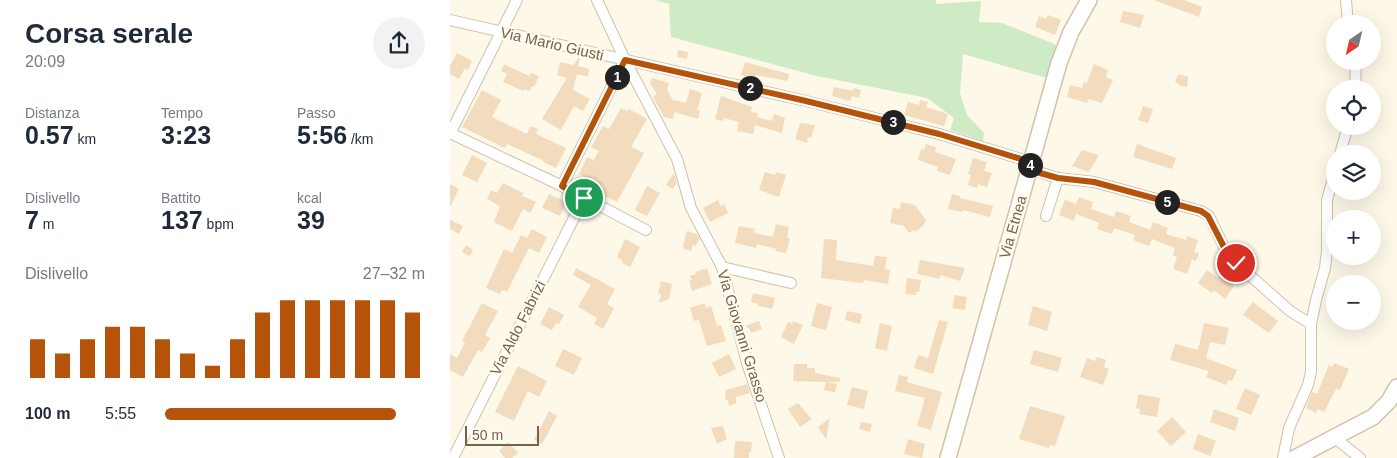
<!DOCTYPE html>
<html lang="it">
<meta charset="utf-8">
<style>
:root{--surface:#fff;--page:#f2f2f3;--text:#1f2937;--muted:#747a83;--accent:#b45309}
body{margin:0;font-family:Arial,sans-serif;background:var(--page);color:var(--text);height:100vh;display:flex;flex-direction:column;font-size:19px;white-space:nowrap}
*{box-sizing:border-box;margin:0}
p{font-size:16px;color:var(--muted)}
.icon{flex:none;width:28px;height:28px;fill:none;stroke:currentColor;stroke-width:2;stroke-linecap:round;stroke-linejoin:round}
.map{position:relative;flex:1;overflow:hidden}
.panel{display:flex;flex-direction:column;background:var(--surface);width:450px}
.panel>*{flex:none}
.needle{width:32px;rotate:214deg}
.fabs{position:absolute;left:876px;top:15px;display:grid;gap:10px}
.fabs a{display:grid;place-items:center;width:55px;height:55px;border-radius:50%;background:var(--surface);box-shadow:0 5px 20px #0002;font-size:25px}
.scale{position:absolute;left:15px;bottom:12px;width:74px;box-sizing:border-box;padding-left:5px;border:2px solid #77624b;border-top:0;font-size:14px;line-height:18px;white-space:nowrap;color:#77624b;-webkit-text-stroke:4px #fffbee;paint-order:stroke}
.pin{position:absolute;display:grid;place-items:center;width:42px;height:42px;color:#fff;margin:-21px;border:2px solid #fff;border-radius:50%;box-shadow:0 1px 5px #0007}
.km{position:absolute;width:25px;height:25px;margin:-12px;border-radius:50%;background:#222;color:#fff;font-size:14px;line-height:25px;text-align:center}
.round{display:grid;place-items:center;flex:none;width:52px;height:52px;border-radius:26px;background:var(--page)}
.summary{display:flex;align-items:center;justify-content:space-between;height:85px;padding:0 25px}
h1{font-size:28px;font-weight:700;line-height:38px}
.metrics{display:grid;grid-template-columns:repeat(3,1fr);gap:8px;height:85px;padding:5px 25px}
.metrics div{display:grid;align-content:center}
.metrics b{font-size:25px;font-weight:700}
.metrics small{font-size:14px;font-weight:400}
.metrics p{font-size:14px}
.chart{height:140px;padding:10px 25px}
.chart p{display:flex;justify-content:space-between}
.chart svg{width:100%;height:90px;margin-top:5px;stroke:var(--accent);stroke-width:6}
ul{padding:0 25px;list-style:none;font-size:16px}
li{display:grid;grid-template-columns:80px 60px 1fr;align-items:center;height:38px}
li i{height:12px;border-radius:6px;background:var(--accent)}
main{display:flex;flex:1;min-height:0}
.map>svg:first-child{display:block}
</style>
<main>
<section class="panel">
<div class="summary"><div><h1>Corsa serale</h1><p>20:09</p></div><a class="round"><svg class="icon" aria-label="share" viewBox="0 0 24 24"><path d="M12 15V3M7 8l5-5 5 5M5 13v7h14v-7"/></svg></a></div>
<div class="metrics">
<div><p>Distanza</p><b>0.57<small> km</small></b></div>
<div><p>Tempo</p><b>3:23</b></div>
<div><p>Passo</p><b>5:56<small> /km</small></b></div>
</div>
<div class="metrics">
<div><p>Dislivello</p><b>7<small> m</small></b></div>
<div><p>Battito</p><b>137<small> bpm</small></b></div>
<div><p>kcal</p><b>39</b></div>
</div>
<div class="chart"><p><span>Dislivello</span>27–32 m</p>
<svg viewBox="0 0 160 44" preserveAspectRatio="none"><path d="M5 44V25M15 44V32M25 44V25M35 44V19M45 44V19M55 44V25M65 44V32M75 44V38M85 44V25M95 44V12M105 44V6M115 44V6M125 44V6M135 44V6M145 44V6M155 44V12"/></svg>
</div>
<ul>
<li><b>100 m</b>5:55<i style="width:89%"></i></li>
</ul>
</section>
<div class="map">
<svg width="947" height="458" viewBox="0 0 947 458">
<rect width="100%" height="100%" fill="#fdf8e7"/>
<!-- green -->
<polygon fill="#ceebc5" points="205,0 486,0 486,4 531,1 529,22 552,23 607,45 597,78 513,54 510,93 517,115 534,133 533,141 500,130 504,118 477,98 367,76 221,37 219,4"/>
<!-- building -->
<g fill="#f3dbbe">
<polygon points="704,0 734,0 752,7 749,17"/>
<polygon points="673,11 694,15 690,28 670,22"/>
<polygon points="598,15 611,20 605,35 585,27 589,16 596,19"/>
<polygon points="228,50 238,52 237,59 227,57"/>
<polygon points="7,53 22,61 18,70 15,68 9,79 0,74 0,66"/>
<polygon points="128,58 130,59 128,66 139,69 138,77 127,74 123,90 140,99 133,111 124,106 111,130 92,119 117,78 107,75 110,62 124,65"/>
<polygon points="295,62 339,74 338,81 306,75 305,79 291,75"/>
<polygon points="54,64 79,76 81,73 89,76 84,87 82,86 80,91 74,89 73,91 53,82 57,74 51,71"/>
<polygon points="644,64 658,70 656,77 663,80 652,103 638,99 637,103 617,97 620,85 632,88 634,82 637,83"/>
<polygon points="729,74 738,77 737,87 729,85 725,81"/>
<polygon points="202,78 219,83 217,90 223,100 236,103 240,89 252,93 247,110 250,111 248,119 224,112 223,119 214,117 203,97 207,94 200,83"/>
<polygon points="384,87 403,91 404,88 411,90 409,98 402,96 400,101 382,96"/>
<polygon points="32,90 51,100 42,117 77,134 80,126 88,129 86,134 116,148 106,168 93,162 94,161 57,144 55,148 12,127"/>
<polygon points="271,96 302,107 301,112 308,113 307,117 322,121 324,114 335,118 332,133 305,125 303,134 287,131 289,122 274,118 273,121 265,119"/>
<polygon points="470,100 478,102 476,107 498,114 494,126 454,115 458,102 469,105"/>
<polygon points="693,106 703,109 698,123 688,120"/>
<polygon points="171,108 177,111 179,109 197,119 181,147 194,153 167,202 153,195 155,190 152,189 154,187 129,174 137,157 144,160 149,151 141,147 153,126 159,129"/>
<polygon points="350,123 365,125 361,138 358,137 357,143 345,139"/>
<polygon points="476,144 486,147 485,152 506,159 500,175 487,171 488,167 468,160 471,149 474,150"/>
<polygon points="687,144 726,158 722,169 683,157"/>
<polygon points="632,150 649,155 639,172 622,166"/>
<polygon points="22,155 37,163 27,182 12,175"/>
<polygon points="523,158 537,162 534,171 542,173 537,187 528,184 527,188 518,185 521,175 518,174"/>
<polygon points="315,172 325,175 326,172 336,175 329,197 309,190"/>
<polygon points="224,173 227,183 223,189 216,185"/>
<polygon points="53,183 73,193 72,196 86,202 80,213 73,209 62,231 44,222 50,206 37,199 41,190 47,193"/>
<polygon points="0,184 9,189 0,207"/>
<polygon points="197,186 210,193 197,216 185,210"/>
<polygon points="99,194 117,202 110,216 92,208"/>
<polygon points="502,194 510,196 510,198 543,206 540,217 513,210 513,212 498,209"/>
<polygon points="629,197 643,202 641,209 664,217 666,211 681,216 679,222 700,230 703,222 718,228 716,234 736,240 737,236 748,240 744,252 749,253 746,261 742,259 737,274 723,269 727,257 723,255 725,248 702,239 699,246 683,240 685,235 664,228 662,234 647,229 649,223 626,214 624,221 609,215 615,200 626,204"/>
<polygon points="268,200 271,206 274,204 278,213 260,222 253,208"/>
<polygon points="451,202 465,205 476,220 473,226 465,232 464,230 459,233 454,226 440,223 443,208 450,209"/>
<polygon points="0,220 13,226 9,234 0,229"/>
<polygon points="326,224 339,227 337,238 340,239 336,253 326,251 326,249 307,244 306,248 285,243 289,226 305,229 304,233 323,237"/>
<polygon points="82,229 97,237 89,253 79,248 57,292 52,290 50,294 36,288 54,249 62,253 71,235 77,238"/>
<polygon points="237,231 247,234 250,239 245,246 243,245 241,251 234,249 233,245"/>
<polygon points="175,239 190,247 180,267 172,263 173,261 167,257"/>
<polygon points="374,239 387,240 386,260 423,266 425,256 437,257 435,269 440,270 438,284 414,280 413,283 371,278"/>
<polygon points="16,245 23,250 20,256 12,252"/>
<polygon points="470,260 515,268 510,281 490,275 490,279 467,274"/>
<polygon points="126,268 165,289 157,304 164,308 153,329 144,324 147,318 128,307 141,285 123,275"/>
<polygon points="257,268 262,284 242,291 239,281 242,280 240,276 246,274 245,272"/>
<polygon points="757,270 768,278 770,275 784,286 775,299 764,290 762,293 748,283"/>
<polygon points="457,278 471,280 469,292 466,292 466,295 455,294"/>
<polygon points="211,281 222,284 219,299 209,303 211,294 208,294"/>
<polygon points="303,293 325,298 322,309 308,306 308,304 301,302"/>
<polygon points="505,295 517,297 515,310 502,308"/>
<polygon points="803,302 828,321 819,333 793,315"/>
<polygon points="32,303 48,311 35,335 40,338 32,352 28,350 13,377 0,370 0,354 7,358 15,343 12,341"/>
<polygon points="255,303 256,308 261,306 267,326 271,325 276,341 257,346 249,320 244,321 240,308"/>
<polygon points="367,303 382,307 376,330 361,326"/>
<polygon points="583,306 602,312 597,331 578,325"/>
<polygon points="99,307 114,315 109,324 106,323 102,330 90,324"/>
<polygon points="397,311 412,314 410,324 395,320"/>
<polygon points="489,320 498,322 483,374 464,368 468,355 478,358"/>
<polygon points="309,321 312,329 301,333 299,328 295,326"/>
<polygon points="343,321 353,325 344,344 331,337 338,322 342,324"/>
<polygon points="430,323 442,326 437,351 425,348"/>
<polygon points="754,323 779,328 775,345 760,342 756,358 787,370 782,381 778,380 776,385 756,377 759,371 720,360 725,344 748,350"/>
<polygon points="113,349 132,358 124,375 105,366"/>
<polygon points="584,350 612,358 608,372 580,364"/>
<polygon points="279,354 286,369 269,377 262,363"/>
<polygon points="647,357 656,360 654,367 659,369 653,385 630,377 637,358 645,361"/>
<polygon points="884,363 899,369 890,390 886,389 874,412 868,409 866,413 856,408 862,392 867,394 879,365 883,367"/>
<polygon points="344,364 357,364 357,368 365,368 365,373 390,378 390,382 377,382 387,384 385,392 374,390 376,382 343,381"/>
<polygon points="68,366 97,381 89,397 78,391 64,421 45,412"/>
<polygon points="449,375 458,377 457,382 492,392 481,430 467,426 475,398 445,391"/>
<polygon points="297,384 300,393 286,397 286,403 279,406 278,400 275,400 276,390"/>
<polygon points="402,387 418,391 414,409 397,405"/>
<polygon points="795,388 810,395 801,415 786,409"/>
<polygon points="688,394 710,398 707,417 689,414 690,409 686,408"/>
<polygon points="348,403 362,419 350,427 338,409"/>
<polygon points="580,406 615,416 605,446 600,445 599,448 569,439"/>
<polygon points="764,409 789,418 785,431 760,422"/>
<polygon points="99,411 107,416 92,444 84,440"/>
<polygon points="722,417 736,432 721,446 707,431"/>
<polygon points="380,418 376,439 368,427"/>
<polygon points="411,422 422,424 420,432 409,429"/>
<polygon points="273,426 277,439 267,444 261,428"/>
<polygon points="748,434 766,441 760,456 743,449"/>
<polygon points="458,439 475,444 472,458 454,454"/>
<polygon points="285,441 302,442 301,452 299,452 299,458 284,458"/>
<polygon points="58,442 68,453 62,458 55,458 49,451"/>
</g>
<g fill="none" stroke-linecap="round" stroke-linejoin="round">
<!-- street casing -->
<g stroke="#cfc1ad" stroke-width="12">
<g id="street">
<polyline points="147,0 175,60 227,159 241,208 272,267 297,363 329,458"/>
<polyline points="896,0 898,24"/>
<polyline points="0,20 356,101 489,134 581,162"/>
<polyline points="905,89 906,61"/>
<polyline points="0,133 112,186 196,230"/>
<polyline points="0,134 67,0"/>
<polyline points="890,154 898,126"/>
<polyline points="579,169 608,178 644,182 751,211 759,216 774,247 786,263 840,311 861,324"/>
<polyline points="112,186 175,60"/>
<polyline points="596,216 608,178"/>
<polyline points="272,267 341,283"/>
<polyline points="885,438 910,458"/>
<polyline points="3,458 134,198"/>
<polyline points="833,458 839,428 858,385 861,372 861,324 866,300 875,268 877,251 877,200 885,172"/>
</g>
</g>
<!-- secondary casing -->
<g stroke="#d2c2aa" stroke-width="18">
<g id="secondary">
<polyline points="498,458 609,63 621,32 639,0"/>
<polyline points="845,458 923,417 939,401 947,387"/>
</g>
</g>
<!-- street -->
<use href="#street" stroke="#fff" stroke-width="10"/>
<!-- secondary -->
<use href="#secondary" stroke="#fff" stroke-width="15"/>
</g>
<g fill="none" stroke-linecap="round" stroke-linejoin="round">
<!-- route casing -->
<g stroke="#fff" stroke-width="10">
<polyline id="route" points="134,198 112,186 175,60 356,101 489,134 581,162 579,170 608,178 644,182 751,211 758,216 774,247 786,263"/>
</g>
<!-- route -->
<use href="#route" stroke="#b45309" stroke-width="6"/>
</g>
<g text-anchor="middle" stroke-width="5" stroke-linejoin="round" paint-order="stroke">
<!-- street labels -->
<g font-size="15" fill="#77624b" stroke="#fffbee">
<text transform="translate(102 44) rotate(13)" y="5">Via Mario Giusti</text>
<text transform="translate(563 227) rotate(-74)" y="5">Via Etnea</text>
<text transform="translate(68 328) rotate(-63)" y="5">Via Aldo Fabrizi</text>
<text transform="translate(292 336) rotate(73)" y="5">Via Giovanni Grasso</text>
</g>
</g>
</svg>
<div class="fabs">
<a><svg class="needle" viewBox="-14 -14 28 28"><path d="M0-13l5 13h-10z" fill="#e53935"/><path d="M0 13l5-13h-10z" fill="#747a83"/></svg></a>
<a><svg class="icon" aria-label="locate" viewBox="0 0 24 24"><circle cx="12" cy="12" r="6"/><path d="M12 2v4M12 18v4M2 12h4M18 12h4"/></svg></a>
<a><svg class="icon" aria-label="layers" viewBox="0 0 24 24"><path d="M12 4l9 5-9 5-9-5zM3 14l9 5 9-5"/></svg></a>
<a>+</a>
<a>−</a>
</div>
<div class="scale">50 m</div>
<div class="pin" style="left:134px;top:198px;background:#1e9e55"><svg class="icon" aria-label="arrive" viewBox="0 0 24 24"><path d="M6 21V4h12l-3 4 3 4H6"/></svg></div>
<div class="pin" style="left:786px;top:263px;background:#d93025"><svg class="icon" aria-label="check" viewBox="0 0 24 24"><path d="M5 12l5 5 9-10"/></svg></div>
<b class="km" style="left:167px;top:77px">1</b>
<b class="km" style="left:300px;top:88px">2</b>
<b class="km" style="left:443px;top:122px">3</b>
<b class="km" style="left:580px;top:165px">4</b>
<b class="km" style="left:717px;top:202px">5</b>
</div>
</main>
